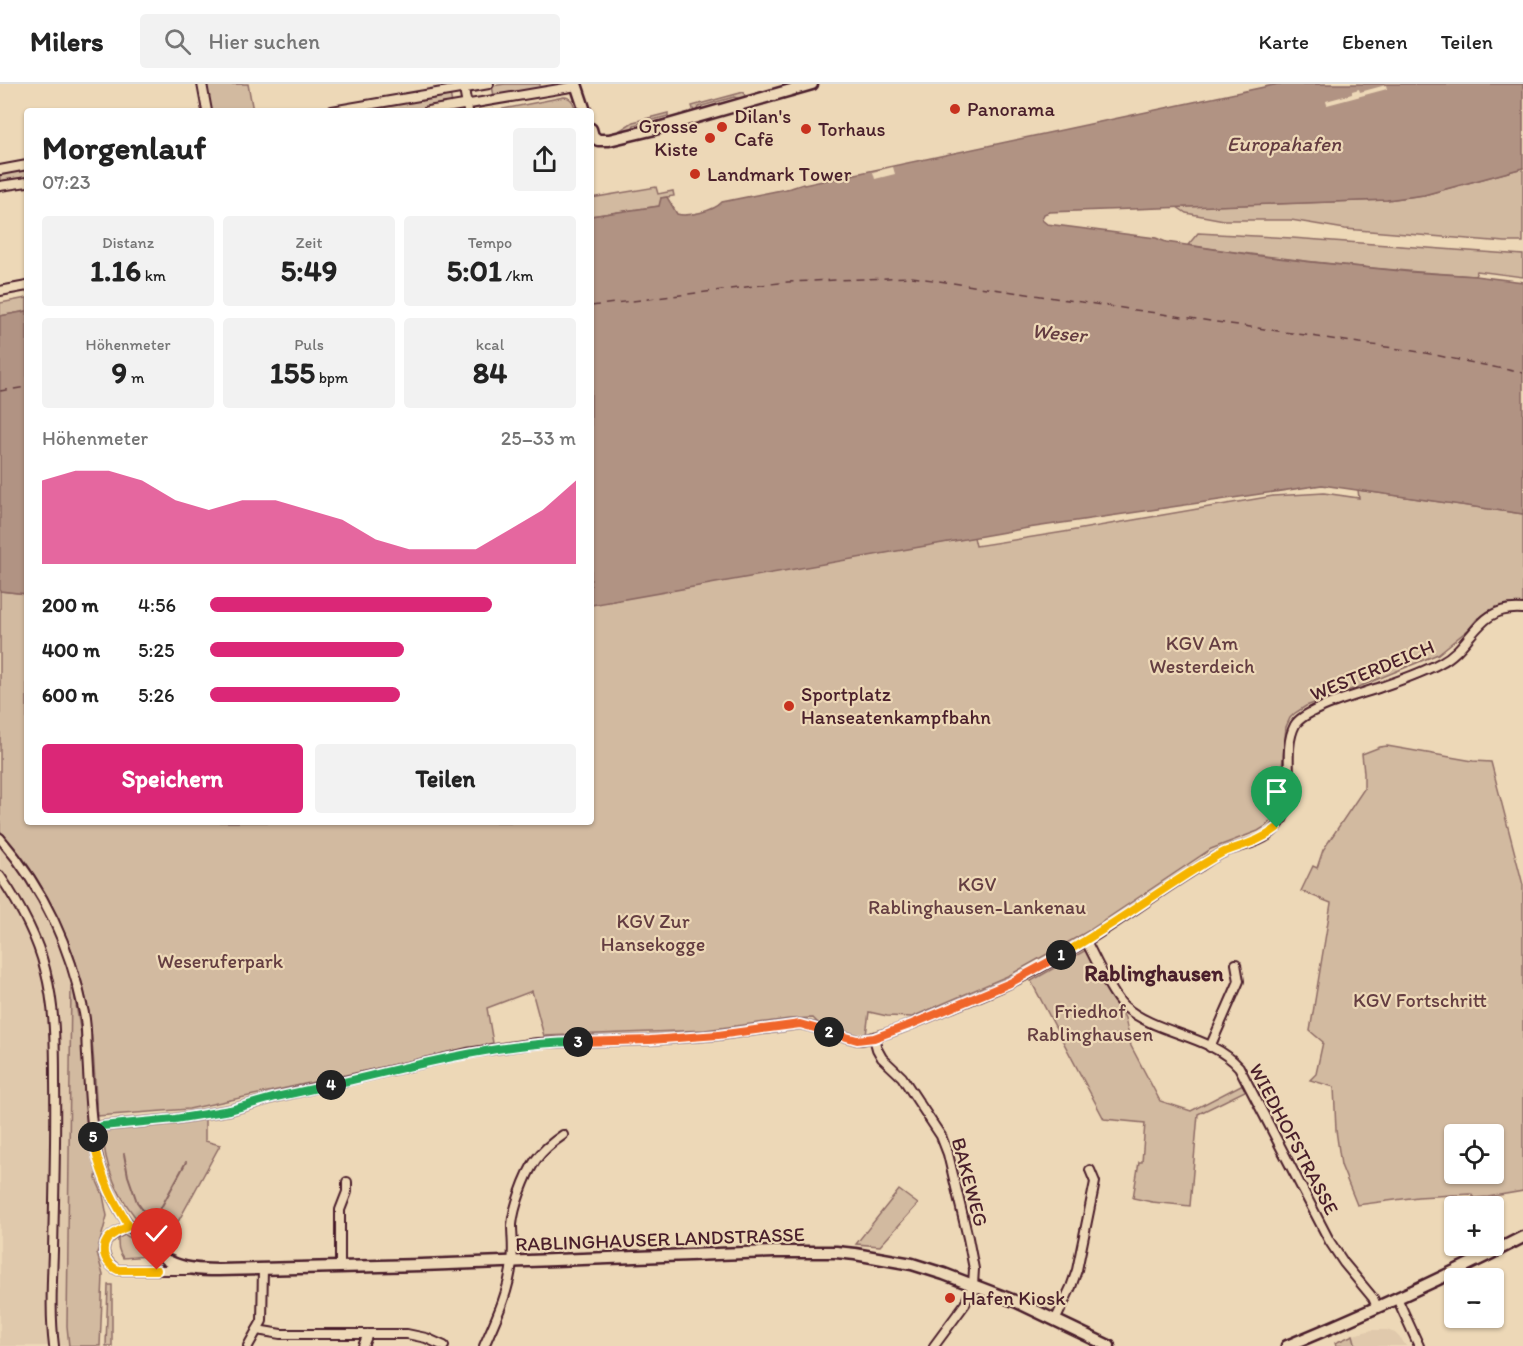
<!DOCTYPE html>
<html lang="de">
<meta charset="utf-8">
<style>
:root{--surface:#fff;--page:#f2f2f2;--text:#222;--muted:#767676;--line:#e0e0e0;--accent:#db2777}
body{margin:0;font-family:Itim,sans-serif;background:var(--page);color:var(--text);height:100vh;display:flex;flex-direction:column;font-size:22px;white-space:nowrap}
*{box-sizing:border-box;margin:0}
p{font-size:20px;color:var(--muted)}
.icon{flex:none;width:33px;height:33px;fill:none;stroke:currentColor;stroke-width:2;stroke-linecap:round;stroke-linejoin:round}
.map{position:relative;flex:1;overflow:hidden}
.drawer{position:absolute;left:24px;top:24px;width:570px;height:717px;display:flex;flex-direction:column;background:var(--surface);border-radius:6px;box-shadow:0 2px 4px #0004}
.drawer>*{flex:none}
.tools{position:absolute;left:1444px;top:1040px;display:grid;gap:12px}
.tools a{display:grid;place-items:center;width:60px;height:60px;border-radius:6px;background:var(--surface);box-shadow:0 2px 4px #0004;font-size:30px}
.pin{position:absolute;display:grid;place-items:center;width:51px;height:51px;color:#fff;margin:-62px -26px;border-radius:50% 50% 50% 0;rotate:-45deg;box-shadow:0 0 6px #0007}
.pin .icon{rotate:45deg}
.km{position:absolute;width:30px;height:30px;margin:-15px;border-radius:50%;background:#222;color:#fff;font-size:16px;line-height:30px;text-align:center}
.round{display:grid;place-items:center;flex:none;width:63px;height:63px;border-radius:6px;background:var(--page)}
.headline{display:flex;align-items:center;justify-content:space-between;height:102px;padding:0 18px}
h1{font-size:33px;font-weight:800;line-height:45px}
.stats{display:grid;grid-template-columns:repeat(3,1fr);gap:9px;height:102px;padding:6px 18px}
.stats div{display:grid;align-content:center;border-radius:6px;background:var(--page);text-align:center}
.stats b{font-size:30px;font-weight:800}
.stats small{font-size:16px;font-weight:400}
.stats p{font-size:16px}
.chart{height:168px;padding:12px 18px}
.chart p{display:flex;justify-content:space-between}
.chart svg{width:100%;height:108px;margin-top:6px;fill:var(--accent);opacity:.7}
.action{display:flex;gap:12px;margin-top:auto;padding:12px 18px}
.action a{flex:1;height:69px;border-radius:6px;background:var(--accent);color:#fff;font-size:24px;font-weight:800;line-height:69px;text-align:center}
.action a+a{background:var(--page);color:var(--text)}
ul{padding:0 18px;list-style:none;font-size:20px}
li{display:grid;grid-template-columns:96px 72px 1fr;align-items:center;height:45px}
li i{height:15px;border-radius:8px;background:var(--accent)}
header{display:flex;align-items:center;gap:36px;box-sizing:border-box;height:84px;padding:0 30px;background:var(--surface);border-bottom:2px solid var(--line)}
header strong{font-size:28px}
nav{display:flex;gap:33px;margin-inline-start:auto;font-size:21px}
.search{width:420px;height:54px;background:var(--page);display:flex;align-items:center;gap:15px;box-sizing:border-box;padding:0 21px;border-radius:6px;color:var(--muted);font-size:22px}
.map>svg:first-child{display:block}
</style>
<header>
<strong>Milers</strong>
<div class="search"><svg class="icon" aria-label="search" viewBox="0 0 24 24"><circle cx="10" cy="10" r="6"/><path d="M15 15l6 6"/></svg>Hier suchen</div>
<nav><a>Karte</a><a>Ebenen</a><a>Teilen</a></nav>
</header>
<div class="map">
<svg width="1523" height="1262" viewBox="0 0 1523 1262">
<rect width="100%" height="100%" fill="#edd8b7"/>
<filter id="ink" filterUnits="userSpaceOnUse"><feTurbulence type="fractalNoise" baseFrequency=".0167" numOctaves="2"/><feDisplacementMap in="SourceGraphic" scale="12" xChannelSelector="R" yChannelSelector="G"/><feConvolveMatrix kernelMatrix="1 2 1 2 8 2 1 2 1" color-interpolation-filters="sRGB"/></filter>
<g filter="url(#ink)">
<!-- built -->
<g fill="#e0c9ac">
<polygon points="0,763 35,812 49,840 62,871 71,902 67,1220 69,1262 0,1262"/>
<polygon points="1372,1246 1387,1246 1395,1249 1402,1256 1406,1262 1356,1262 1353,1251"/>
</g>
<!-- green -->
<g fill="#d2baa0" stroke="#8e6c66" stroke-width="1.5" fill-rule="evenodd">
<polygon points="207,0 248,0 253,27 211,27"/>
<polygon points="505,0 540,0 540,4 494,12 492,2"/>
<polygon points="744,8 745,14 740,15 734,13 698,23 696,28 694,28 692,22"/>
<polygon points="450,9 452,20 412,27 350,27"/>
<path d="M564 13C572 13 574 20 576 27H493Z"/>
<polygon points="668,29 668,32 634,41 632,46 614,51 614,49 619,47 633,38"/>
<polygon points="27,84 27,95 0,100 0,89"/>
<polygon points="1523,84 1523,158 1505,158 1345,145 1291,136 1224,136 1186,129 1177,123 1387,116 1424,111"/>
<polygon points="656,103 658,110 673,107 674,112 661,114 660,122 591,132 591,114"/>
<path d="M1198 149 1292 154 1523 171V193L1477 187 1475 192C1379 186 1283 176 1188 161Z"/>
<polygon points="27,214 27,227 0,232 0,219"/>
<path d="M1358 406 1523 430V522H1504L1495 526 1490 530 1477 535 1469 545 1438 570 1361 602 1306 622 1295 629 1290 634 1286 643 1278 725 1273 734 1266 742 1258 747 1211 765 1090 846 1010 891 912 933 887 932 869 928 866 951 854 952 819 940 813 934 789 935 705 946 544 952 532 907 487 924 493 959 189 1025 97 1032C95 999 94 964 89 931 79 869 44 792 0 747V507L27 510V738H591V520L974 453 976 462 1064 448 1273 412 1324 409 1359 414Z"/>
<path d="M1387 662 1473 677 1491 678 1523 801V1107L1488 1113 1474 1114 1471 1110 1418 1113 1357 1121 1341 1081 1336 1046 1334 1003 1310 996 1316 990 1323 958 1310 947 1331 819 1301 807 1313 782 1317 784 1323 766 1364 705V689L1362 670 1380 663ZM1455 1050H1494V1089H1455Z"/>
<polygon points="1086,866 1125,934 1131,962 1160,1017 1191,1027 1243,1000 1247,1006 1198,1030 1190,1122 1152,1118 1133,1114 1139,1078 1142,1078 1145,1039 1104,1035 1031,897"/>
<polygon points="71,902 73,903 81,950 87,1047 91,1068 97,1085 96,1095 103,1111 107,1132 97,1169 103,1191 100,1262 69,1262 67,1242"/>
<path d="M205 1034V1057L220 1061 168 1156 163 1163C136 1137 114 1110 106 1073 104 1064 102 1054 105 1045L130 1043Z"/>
<polygon points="899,1106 918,1120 880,1162 856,1160"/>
<path d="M125 1151 131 1154 149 1172 123 1174C118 1167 118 1162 118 1154Z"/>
<polygon points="108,1201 112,1201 112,1262 106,1262"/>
<polygon points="1353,1251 1356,1262 1336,1262 1335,1259"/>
</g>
<!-- water -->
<g fill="#b19383" stroke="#886560" stroke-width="1.5">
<path d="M1278 0H1523V84L1424 111 1387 116 1049 128 1044 130 1042 136 1047 140 1156 154 1166 158 1253 171 1311 178 1411 188 1475 192 1523 198V430L1322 401 1028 444 591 521V132L659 122 661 114 667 113 677 130C688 133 714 127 722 118L791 104 803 100 804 101Z"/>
<polygon points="27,227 27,510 0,507 0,232"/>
</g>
<!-- pier -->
<g fill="#edd8b7">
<polygon points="1386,1 1387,5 1327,21 1326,17 1352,10 1352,7 1359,5 1360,8"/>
<polygon points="893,83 895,90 875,95 873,88"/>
</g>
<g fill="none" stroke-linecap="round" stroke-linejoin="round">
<!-- stream -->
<g stroke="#886560" stroke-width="2">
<polyline points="124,1070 128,1092 137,1118 161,1151"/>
<polyline points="152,1140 186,1078"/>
</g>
<!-- ferry -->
<g stroke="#643c41" stroke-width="1.5" stroke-dasharray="8 6" stroke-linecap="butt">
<polyline points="591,222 787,198 912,193 1420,268 1523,289"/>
<polyline points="0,307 27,303"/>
</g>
<!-- street casing -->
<g stroke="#4a1f2b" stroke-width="12">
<g id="street">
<polyline points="202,0 207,27"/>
<polyline points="463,0 468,27"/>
<polyline points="332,27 489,0"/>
<polyline points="428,27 577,2"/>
<polyline points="0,86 27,81"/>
<polyline points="0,102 27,98"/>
<polyline points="0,207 27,202"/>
<path d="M0 754C45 807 70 862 84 929 87 943 86 957 87 970 91 1029 89 1077 121 1129 133 1148 148 1166 168 1177"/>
<path d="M0 792C19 820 37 852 45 885 55 923 55 960 55 998 56 1054 54 1110 53 1167 52 1198 50 1230 54 1262"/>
<path d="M1086 857C1094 872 1112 912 1124 922 1157 951 1210 950 1239 983L1330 1158 1344 1179 1373 1214 1377 1223"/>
<polyline points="874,954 877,965 882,974 902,993 941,1052 948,1070 968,1154 974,1185 973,1201 965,1220 934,1262"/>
<polyline points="1210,963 1239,897 1236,880"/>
<path d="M92 1045 102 1042 175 1035 230 1026 276 1013 467 969 537 959 650 956 719 951 800 940 812 943 857 956H862C890 950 917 938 943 927 965 918 988 909 1010 899 1036 887 1061 872 1085 858 1124 834 1160 807 1199 783 1206 778 1214 773 1222 769 1237 762 1254 761 1268 751 1305 726 1278 673 1295 641 1305 624 1362 610 1381 603 1401 596 1422 589 1440 579 1474 562 1476 521 1523 525"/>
<path d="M129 1142C122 1145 114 1149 108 1155 99 1166 106 1180 118 1186H188"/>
<polyline points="340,1183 340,1126 347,1108 347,1098"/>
<polyline points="1397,1214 1419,1262"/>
<polyline points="1055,1237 1071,1203 1077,1186 1095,1098 1090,1086"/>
<polyline points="257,1246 281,1250 407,1250 426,1254 444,1262"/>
<polyline points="248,1262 262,1237 263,1185"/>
<polyline points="363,1262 368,1250"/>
<path d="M484 1262C496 1235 509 1208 512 1178 514 1166 512 1153 512 1141 513 1130 516 1120 520 1109 530 1081 538 1068 563 1051"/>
</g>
</g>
<!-- secondary casing -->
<g stroke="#4a1f2b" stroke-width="15">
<g id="secondary">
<polyline points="576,0 585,27"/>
<polyline points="591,45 593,52 598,56 609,56 651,46 812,0"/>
<path d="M168 1177C184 1185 200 1186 218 1186L421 1181 774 1168H836L855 1170 912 1180 944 1190 1017 1218 1109 1262"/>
<path d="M1287 1262C1367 1229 1446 1193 1523 1153"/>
</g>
</g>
<!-- street -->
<use href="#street" stroke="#edd8b7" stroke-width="8"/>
<!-- secondary -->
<use href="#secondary" stroke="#edd8b7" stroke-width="10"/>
</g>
</g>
<g fill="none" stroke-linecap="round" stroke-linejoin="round" filter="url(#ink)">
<!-- split-1 casing -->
<g stroke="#fff" stroke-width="12">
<path id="split-1" d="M1061 871C1109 844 1153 811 1200 782 1208 777 1216 772 1224 768 1243 761 1261 757 1277 744"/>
</g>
<!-- split-2 casing -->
<g stroke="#fff" stroke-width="12">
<polyline id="split-2" points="829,948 857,956 874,954 912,940 1010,899 1061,871"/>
</g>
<!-- split-3 casing -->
<g stroke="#fff" stroke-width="12">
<polyline id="split-3" points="578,958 650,956 718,951 800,940 829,948"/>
</g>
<!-- split-4 casing -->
<g stroke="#fff" stroke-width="12">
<path id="split-4" d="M331 1001C413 982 494 959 578 958"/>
</g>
<!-- split-5 casing -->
<g stroke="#fff" stroke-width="12">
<polyline id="split-5" points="93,1053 92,1045 102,1042 175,1035 230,1026 276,1013 331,1001"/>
</g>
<!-- split-6 casing -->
<g stroke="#fff" stroke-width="12">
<path id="split-6" d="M93 1053C98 1086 111 1114 129 1142 122 1145 111 1150 107 1156 99 1168 107 1181 118 1186H157"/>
</g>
<!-- split-1 -->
<use href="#split-1" stroke="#f5b400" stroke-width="8"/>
<!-- split-2 -->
<use href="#split-2" stroke="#f0652b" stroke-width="8"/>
<!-- split-3 -->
<use href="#split-3" stroke="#f0652b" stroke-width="8"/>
<!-- split-4 -->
<use href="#split-4" stroke="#22a559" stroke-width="8"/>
<!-- split-5 -->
<use href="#split-5" stroke="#22a559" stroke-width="8"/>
<!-- split-6 -->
<use href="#split-6" stroke="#f5b400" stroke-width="8"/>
</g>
<!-- markers -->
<g fill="#c8321e" stroke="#edd8b7" stroke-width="2">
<circle cx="955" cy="25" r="6"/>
<circle cx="722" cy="43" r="6"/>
<circle cx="806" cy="45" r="6"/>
<circle cx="710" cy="54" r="6"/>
<circle cx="695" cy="90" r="6"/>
<circle cx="789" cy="622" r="6"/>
<circle cx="950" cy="1214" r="6"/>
</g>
<g text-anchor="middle" stroke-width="4.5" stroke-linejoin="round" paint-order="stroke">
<!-- poi labels -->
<g font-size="20" fill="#4a1f2b" stroke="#edd8b7" text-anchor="start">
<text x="967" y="32">Panorama</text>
<text x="734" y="39">Dilan's<tspan x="734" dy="23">Cafē</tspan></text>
<text x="698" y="49" text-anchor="end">Grosse<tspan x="698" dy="23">Kiste</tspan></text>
<text x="818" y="52">Torhaus</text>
<text x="707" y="97">Landmark Tower</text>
<text x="801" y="617">Sportplatz<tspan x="801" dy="23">Hanseatenkampfbahn</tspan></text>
<text x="962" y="1221">Hafen Kiosk</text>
</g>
<!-- park labels -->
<g font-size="20" fill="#653e42" stroke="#edd8b7">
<text x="1202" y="566">KGV Am<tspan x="1202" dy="23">Westerdeich</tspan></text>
<text x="977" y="807">KGV<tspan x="977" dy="23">Rablinghausen-Lankenau</tspan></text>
<text x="653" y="844">KGV Zur<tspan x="653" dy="23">Hansekogge</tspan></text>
<text x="220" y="884">Weseruferpark</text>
<text x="1420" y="923">KGV Fortschritt</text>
<text x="1090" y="934">Friedhof<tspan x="1090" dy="23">Rablinghausen</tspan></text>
</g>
<!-- street labels -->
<g font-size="20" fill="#4a1f2b" stroke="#edd8b7">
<text transform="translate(1372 586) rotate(-22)" y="7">WESTERDEICH</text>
<text transform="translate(1294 1055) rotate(62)" y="7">WIEDHOFSTRASSE</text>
<text transform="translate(970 1098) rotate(75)" y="7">BAKEWEG</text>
<text transform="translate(660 1155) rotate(-2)" y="7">RABLINGHAUSER LANDSTRASSE</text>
</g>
<!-- water labels -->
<g font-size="21" font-style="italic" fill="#643c41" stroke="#edd8b7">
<text x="1284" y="67">Europahafen</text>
<text transform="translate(1059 249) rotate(5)" y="7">Weser</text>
</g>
<!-- quarter labels -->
<g font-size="22" font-weight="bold" fill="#4a1f2b" stroke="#edd8b7">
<text x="1154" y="897">Rablinghausen</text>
</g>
</g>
</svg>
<div class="tools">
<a><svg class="icon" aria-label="locate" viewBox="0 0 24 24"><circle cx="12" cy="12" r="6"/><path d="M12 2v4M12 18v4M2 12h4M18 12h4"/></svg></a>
<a>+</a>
<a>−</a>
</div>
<div class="pin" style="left:1277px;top:744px;background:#1e9e55"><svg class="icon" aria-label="arrive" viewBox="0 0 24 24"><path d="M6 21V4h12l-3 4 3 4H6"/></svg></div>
<div class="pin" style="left:157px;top:1186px;background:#d93025"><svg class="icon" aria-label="check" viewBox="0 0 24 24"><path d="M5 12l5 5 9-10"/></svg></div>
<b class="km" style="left:1061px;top:871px">1</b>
<b class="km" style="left:829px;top:948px">2</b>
<b class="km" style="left:578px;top:958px">3</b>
<b class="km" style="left:331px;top:1001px">4</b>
<b class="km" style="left:93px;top:1053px">5</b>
<section class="drawer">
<div class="headline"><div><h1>Morgenlauf</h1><p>07:23</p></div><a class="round"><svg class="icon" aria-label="share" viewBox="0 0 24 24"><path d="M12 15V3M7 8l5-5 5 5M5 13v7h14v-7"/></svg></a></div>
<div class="stats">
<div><p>Distanz</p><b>1.16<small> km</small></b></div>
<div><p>Zeit</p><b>5:49</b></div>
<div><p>Tempo</p><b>5:01<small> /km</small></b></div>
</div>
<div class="stats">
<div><p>Höhenmeter</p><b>9<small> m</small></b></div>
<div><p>Puls</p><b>155<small> bpm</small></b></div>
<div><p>kcal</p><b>84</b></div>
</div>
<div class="chart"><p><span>Höhenmeter</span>25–33 m</p>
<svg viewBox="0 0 160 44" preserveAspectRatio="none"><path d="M0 44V10L10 6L20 6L30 10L40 18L50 22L60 18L70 18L80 22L90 26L100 34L110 38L120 38L130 38L140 30L150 22L160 10V44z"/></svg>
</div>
<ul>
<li><b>200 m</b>4:56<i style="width:77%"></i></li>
<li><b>400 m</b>5:25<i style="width:53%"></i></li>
<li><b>600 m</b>5:26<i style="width:52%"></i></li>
</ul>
<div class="action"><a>Speichern</a><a>Teilen</a></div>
</section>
</div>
